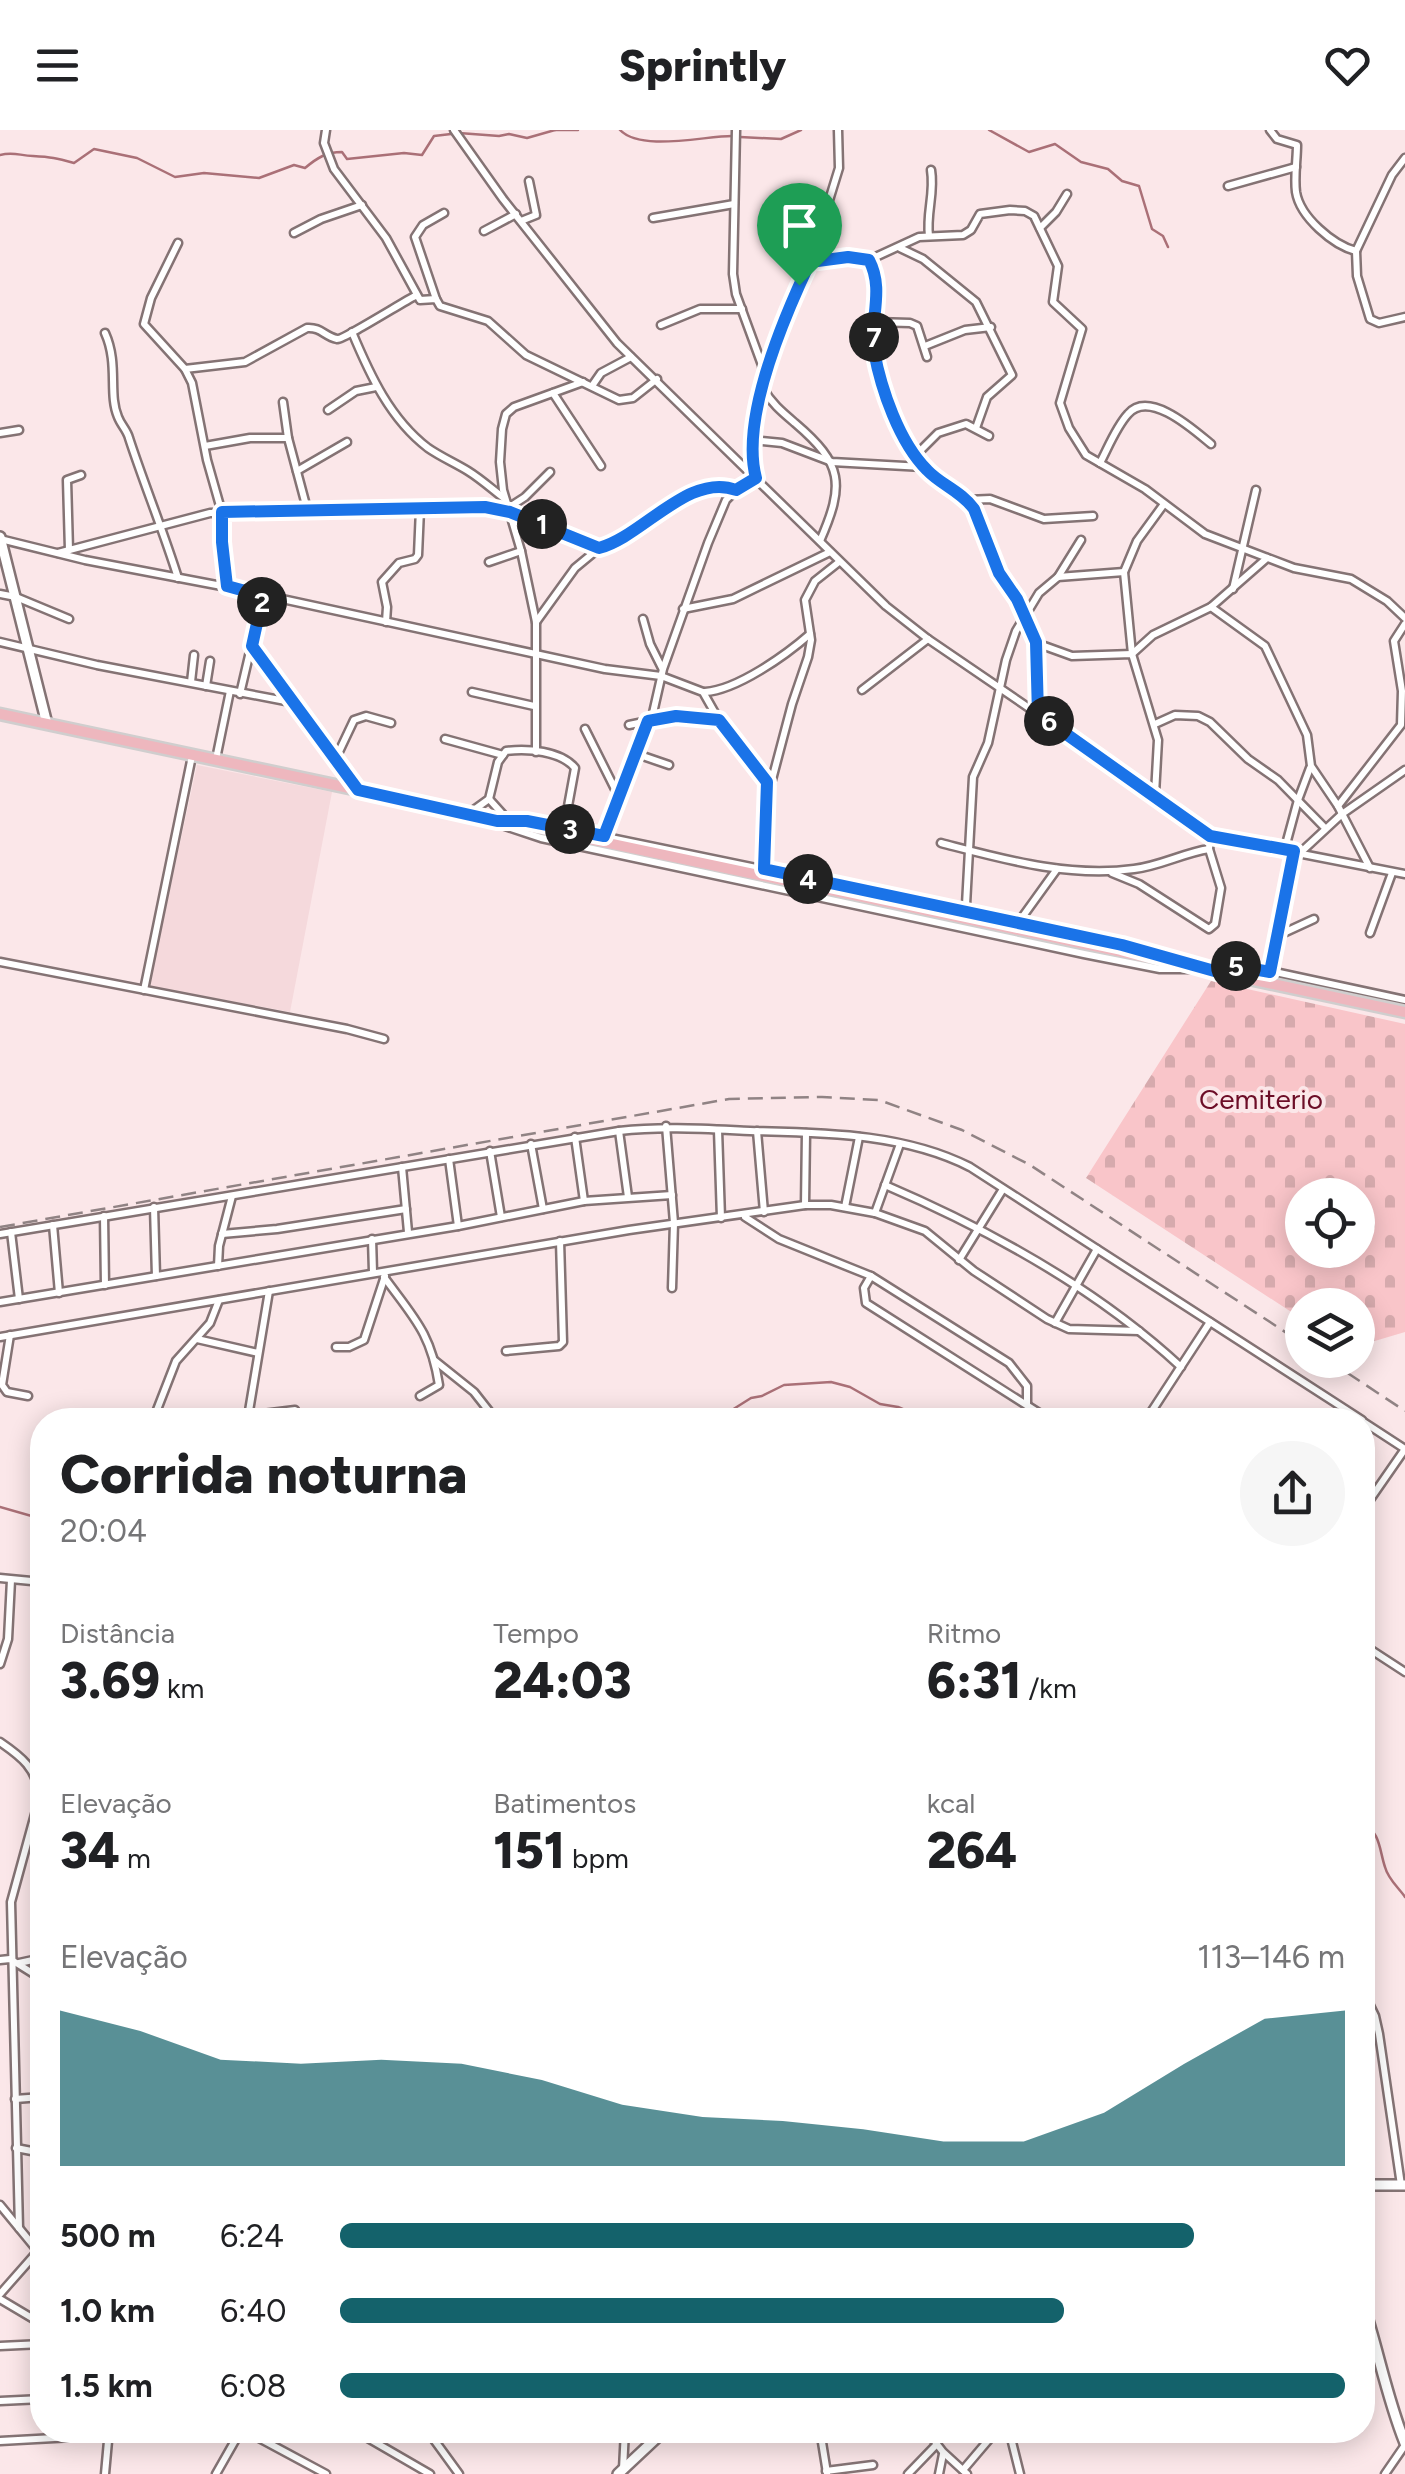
<!DOCTYPE html>
<html lang="pt">
<meta charset="utf-8">
<style>
:root{--surface:#fff;--page:#f6f6f6;--text:#202124;--muted:#757577;--accent:#14626b}
body{margin:0;font-family:Figtree,sans-serif;background:var(--page);color:var(--text);height:100vh;display:flex;flex-direction:column;font-size:38px;white-space:nowrap}
*{box-sizing:border-box;margin:0}
p{font-size:32px;color:var(--muted)}
.icon{flex:none;width:55px;height:55px;fill:none;stroke:currentColor;stroke-width:2;stroke-linecap:round;stroke-linejoin:round}
.map{position:relative;flex:1;overflow:hidden}
.sheet{position:absolute;left:30px;top:1278px;width:1345px;height:1035px;display:flex;flex-direction:column;background:var(--surface);border-radius:40px;box-shadow:0 5px 25px #0003}
.sheet>*{flex:none}
.fabs{position:absolute;left:1285px;top:1048px;display:grid;gap:20px}
.fabs a{display:grid;place-items:center;width:90px;height:90px;border-radius:50%;background:var(--surface);box-shadow:0 5px 25px #0003;font-size:50px}
.pin{position:absolute;display:grid;place-items:center;width:85px;height:85px;color:#fff;margin:-102px -42px;border-radius:50% 50% 50% 0;rotate:-45deg;box-shadow:0 0 10px #0007}
.pin .icon{rotate:45deg}
.km{position:absolute;width:50px;height:50px;margin:-25px;border-radius:50%;background:#222;color:#fff;font-size:28px;line-height:50px;text-align:center}
.round{display:grid;place-items:center;flex:none;width:105px;height:105px;border-radius:52px;background:var(--page)}
.headline{display:flex;align-items:center;justify-content:space-between;height:170px;padding:0 30px}
h1{font-size:55px;font-weight:800;line-height:75px}
.metrics{display:grid;grid-template-columns:repeat(3,1fr);gap:15px;height:170px;padding:10px 30px}
.metrics div{display:grid;align-content:center}
.metrics b{font-size:50px;font-weight:800}
.metrics small{font-size:28px;font-weight:400}
.metrics p{font-size:28px}
.chart{height:280px;padding:20px 30px}
.chart p{display:flex;justify-content:space-between}
.chart svg{width:100%;height:180px;margin-top:10px;fill:var(--accent);opacity:.7}
ul{padding:0 30px;list-style:none;font-size:32px}
li{display:grid;grid-template-columns:160px 120px 1fr;align-items:center;height:75px}
li i{height:25px;border-radius:12px;background:var(--accent)}
header{display:flex;justify-content:space-between;align-items:center;height:130px;padding:0 30px;background:var(--surface);font-size:45px;font-weight:800}
.map>svg:first-child{display:block}
</style>
<header><svg class="icon" aria-label="menu" viewBox="0 0 24 24"><path d="M4 6h16M4 12h16M4 18h16"/></svg>Sprintly<svg class="icon" aria-label="heart" viewBox="0 0 24 24"><path d="M12 20l-8-8c-3-5 5-10 8-4 3-6 11-1 8 4z"/></svg></header>
<div class="map">
<svg width="1405" height="2344" viewBox="0 0 1405 2344">
<defs>
<pattern id="cemetery-stones" width="16" height="16" patternUnits="userSpaceOnUse" patternTransform="scale(2.5)"><rect width="16" height="16" fill="#f9c5c9"/><path d="M2 7V4a2 2 0 0 1 4 0v3zM10 15v-3a2 2 0 0 1 4 0v3z" fill="#d6aaad"/></pattern>
</defs>
<rect width="100%" height="100%" fill="#fbe7e9"/>
<!-- built -->
<polygon fill="#f5d9dc" points="197,635 332,662 290,882 149,856"/>
<!-- cemetery -->
<path fill="url(#cemetery-stones)" fill-rule="evenodd" d="M1211 851 1405 894V1202L1358 1216V1175H1302V1189L1086 1048ZM1302 1065H1358V1120H1302Z"/>
<g fill="none" stroke-linecap="round" stroke-linejoin="round">
<!-- stream -->
<g stroke="#aa7077" stroke-width="2.5">
<polyline points="555,0 578,0"/>
<path d="M620 0C641 22 704 6 732 6"/>
<polyline points="989,0 1029,22 1055,14 1081,32 1108,39 1122,51 1139,56 1152,99 1163,106 1168,117"/>
<polyline points="459,3 499,6 509,4 527,8 555,0"/>
<polyline points="740,7 781,9 801,0"/>
<path d="M0 25C14 21 20 26 33 26 51 27 56 28 74 33L94 19 137 28 175 47 204 43 259 48 294 35 305 38C317 28 326 22 342 22L347 29 404 23 422 25 434 6 451 4"/>
<polyline points="716,1290 751,1268 762,1266 784,1255 831,1252 850,1257 880,1274 898,1277 928,1290"/>
<polyline points="0,1377 42,1389"/>
<path d="M1362 1691C1381 1704 1379 1719 1385 1737 1388 1749 1398 1757 1405 1767"/>
</g>
<!-- street casing -->
<g stroke="#847374" stroke-width="11">
<g id="street">
<polyline points="326,0 324,13 334,39 386,108 420,170 436,169 440,176 488,191 526,225 619,270 633,268 657,249"/>
<polyline points="454,0 503,69 617,213 755,348 741,355 726,370 708,413 663,539 653,583 603,706"/>
<polyline points="736,0 733,144 736,164 762,235 764,250 755,284 752,321 755,348 886,476 928,509 1155,664 1210,706 1405,744"/>
<path d="M1270 0 1277 9 1297 15C1297 30 1294 46 1296 62 1300 87 1333 115 1356 121L1392 45 1405 28"/>
<polyline points="1228,56 1296,37"/>
<polyline points="653,88 734,74"/>
<polyline points="521,91 536,85 529,51"/>
<polyline points="1040,98 1056,82 1067,64"/>
<polyline points="484,101 516,84"/>
<polyline points="294,103 321,89 362,75"/>
<path d="M929 106C926 83 935 63 931 40"/>
<polyline points="178,113 151,168 144,194 185,239 192,253 207,330 222,383 221,412 227,457"/>
<polyline points="900,118 923,129 976,172 1012,245 987,267 976,298"/>
<polyline points="1356,121 1357,146 1370,189 1379,193 1405,187"/>
<polyline points="869,130 877,161 873,216 896,293 906,314 924,337 967,370 980,390 999,443 1017,469 1036,513 1038,582"/>
<polyline points="810,132 849,127 869,130 919,107 963,105 971,100 980,84 1010,80 1025,81 1034,86 1058,136 1053,172 1082,199 1060,273 1069,298 1086,325 1145,359 1205,404 1294,438 1351,449 1387,471 1405,488"/>
<polyline points="436,169 415,107 423,95 444,83"/>
<polyline points="875,192 910,193 917,196 927,227"/>
<polyline points="661,195 700,179 742,179"/>
<path d="M352 202C370 245 390 289 428 318 441 327 455 333 468 341 481 349 493 360 505 369"/>
<path d="M105 203C119 234 108 264 118 287 121 295 127 300 129 308 144 354 163 400 178 448"/>
<polyline points="925,216 965,200 991,197"/>
<path d="M185 239 245 232 307 198C321 197 324 206 337 209 343 210 403 172 415 166"/>
<polyline points="765,246 810,132 839,38 838,0"/>
<polyline points="592,256 601,243 631,227"/>
<path d="M763 258C771 273 782 282 795 293 843 334 845 354 820 411"/>
<polyline points="553,263 601,336"/>
<polyline points="283,272 288,308"/>
<polyline points="328,280 356,261 376,257"/>
<polyline points="0,303 19,300"/>
<polyline points="753,310 782,313 832,332 923,337"/>
<polyline points="205,316 250,308 288,308 307,379"/>
<polyline points="915,326 938,303 966,294 989,306"/>
<path d="M1100 333C1108 318 1116 297 1128 284 1149 259 1194 300 1211 314"/>
<polyline points="297,341 347,312"/>
<polyline points="967,370 990,369 1044,389 1093,386"/>
<polyline points="508,378 525,367 550,342"/>
<polyline points="0,409 85,430 227,457 605,539 661,546 703,562 724,599 762,643 769,661"/>
<polyline points="69,420 67,350 81,345"/>
<path d="M58 423 210 383 458 377 499 378 599 418C642 407 689 342 736 359"/>
<polyline points="489,432 521,421"/>
<polyline points="1058,447 1081,410"/>
<polyline points="1233,459 1256,360"/>
<polyline points="0,464 16,467 69,489"/>
<polyline points="1211,477 1265,516 1307,605 1311,636 1338,676"/>
<polyline points="683,479 733,469 830,422"/>
<polyline points="643,489 650,514 662,538"/>
<polyline points="386,492 387,477 382,452 399,433 415,429 418,425 420,379"/>
<polyline points="536,492 575,438 598,419"/>
<polyline points="0,512 97,535 296,573 358,660"/>
<polyline points="1036,513 1072,526 1132,524 1158,610 1155,664"/>
<polyline points="252,517 296,573"/>
<polyline points="1132,524 1153,505 1211,477 1267,428"/>
<polyline points="1132,524 1124,442 1137,411 1164,374"/>
<polyline points="191,552 194,525"/>
<polyline points="206,556 210,531"/>
<polyline points="862,560 928,509"/>
<polyline points="472,562 534,576"/>
<path d="M705 562C737 560 786 525 810 504"/>
<polyline points="240,564 263,466"/>
<polyline points="1155,594 1175,585 1198,586 1210,592 1248,629 1278,650 1325,698"/>
<polyline points="629,595 677,585 719,590"/>
<polyline points="585,599 618,665"/>
<polyline points="445,609 503,625"/>
<polyline points="536,622 536,492 521,421 503,360 500,332 502,299 506,284 514,277 583,252"/>
<polyline points="634,623 669,635"/>
<polyline points="336,628 354,590 366,586 391,593"/>
<polyline points="216,629 230,561"/>
<polyline points="489,669 507,689"/>
<path d="M471 682 489 669 498 632 506 621C527 618 561 621 575 638L564 698"/>
<polyline points="538,693 994,787 1176,829"/>
<polyline points="502,695 541,708 1084,824 1160,839 1188,839"/>
<path d="M941 713C1003 729 1068 748 1134 739 1160 736 1183 723 1209 719L1210 706"/>
<polyline points="1285,718 1298,670 1310,638"/>
<polyline points="1300,723 1342,684 1405,640"/>
<polyline points="1370,738 1338,676 1401,595 1402,561 1394,511 1405,494"/>
<polyline points="764,739 769,661 792,574 808,527 811,510 805,470 815,451 839,432"/>
<polyline points="1112,743 1139,754 1209,799 1215,794 1221,758 1209,719"/>
<polyline points="966,775 973,647 988,613 1006,530 1016,501 1039,463 1058,447 1124,442"/>
<polyline points="1018,793 1057,739"/>
<polyline points="1370,803 1392,743"/>
<polyline points="1277,806 1314,789"/>
<polyline points="0,832 347,899 384,909"/>
<polyline points="1270,841 1405,870"/>
<polyline points="1218,842 1231,835 1270,841 1294,721"/>
<polyline points="144,860 192,626"/>
<polyline points="666,996 674,1093 672,1158"/>
<polyline points="718,1000 721,1088"/>
<polyline points="619,1001 628,1067"/>
<polyline points="757,1001 764,1082"/>
<polyline points="575,1007 584,1071"/>
<polyline points="531,1014 543,1079"/>
<polyline points="490,1021 501,1087"/>
<polyline points="449,1029 458,1096"/>
<polyline points="402,1037 408,1102"/>
<path d="M885 1055C990 1100 1096 1158 1181 1237"/>
<polyline points="805,1075 806,1003"/>
<polyline points="154,1077 156,1146"/>
<polyline points="845,1077 859,1007"/>
<polyline points="875,1083 900,1014"/>
<polyline points="104,1086 105,1155"/>
<polyline points="745,1087 779,1109 871,1146 1009,1233 1027,1256 1027,1275"/>
<polyline points="53,1095 59,1163"/>
<polyline points="11,1102 19,1169"/>
<path d="M0 1104 619 1001C663 996 706 999 750 1001 824 1003 903 1003 970 1037L1362 1290"/>
<polyline points="222,1104 277,1099 406,1079"/>
<polyline points="372,1109 373,1142"/>
<polyline points="959,1130 1003,1059"/>
<polyline points="218,1136 219,1116 232,1066"/>
<polyline points="871,1146 864,1158 866,1173 1050,1290"/>
<path d="M384 1147C414 1188 431 1203 439 1255L420 1266"/>
<polyline points="269,1161 249,1281 254,1285 295,1280"/>
<polyline points="0,1172 458,1096 584,1071 672,1065"/>
<polyline points="1055,1193 1097,1119"/>
<polyline points="10,1205 2,1255 7,1262 28,1266"/>
<polyline points="0,1207 629,1100 805,1075 831,1075 875,1083 925,1101 974,1141 1047,1189 1069,1199 1139,1201"/>
<polyline points="197,1209 258,1223"/>
<polyline points="336,1217 349,1217 364,1210 385,1146"/>
<polyline points="506,1221 559,1216 563,1212 560,1111"/>
<polyline points="434,1230 474,1262 496,1290"/>
<polyline points="153,1290 176,1231 210,1193 219,1170"/>
<polyline points="1146,1290 1210,1192"/>
<polyline points="1362,1291 1405,1319 1362,1381"/>
<polyline points="0,1448 42,1452"/>
<polyline points="1362,1514 1405,1542"/>
<polyline points="0,1534 8,1509 11,1450"/>
<path d="M0 1612C22 1627 36 1638 40 1666L11 1772 19 2098"/>
<polyline points="0,1830 10,1829 42,1849"/>
<polyline points="19,1833 42,1828"/>
<polyline points="1362,1859 1375,1886 1379,1904 1401,2055"/>
<polyline points="15,1969 42,1967"/>
<polyline points="16,2018 42,2023"/>
<polyline points="0,2075 42,2126"/>
<polyline points="0,2164 38,2121"/>
<polyline points="0,2169 42,2194"/>
<polyline points="0,2216 42,2214"/>
<polyline points="0,2271 42,2269"/>
<polyline points="244,2300 326,2344"/>
<polyline points="354,2300 430,2344"/>
<polyline points="427,2300 459,2344"/>
<polyline points="820,2300 827,2343"/>
<polyline points="926,2300 943,2322 967,2344"/>
<polyline points="1009,2300 1020,2344"/>
<polyline points="0,2311 109,2305"/>
<polyline points="623,2339 625,2300"/>
<polyline points="963,2340 997,2300"/>
<polyline points="826,2341 873,2335"/>
<polyline points="105,2344 109,2300"/>
<polyline points="216,2344 241,2300"/>
<polyline points="908,2344 937,2314"/>
<polyline points="939,2344 943,2324"/>
<polyline points="1385,2344 1405,2315"/>
</g>
</g>
<!-- secondary casing -->
<g stroke="#847374" stroke-width="14">
<g id="secondary">
<polyline points="0,407 47,594"/>
<polyline points="1362,2055 1405,2055"/>
<path d="M1362 2171C1378 2218 1386 2266 1405 2313"/>
<polyline points="618,2344 665,2300"/>
</g>
</g>
<!-- primary casing -->
<g stroke="#d0cece" stroke-width="15">
<polyline id="primary" points="0,584 1405,882"/>
</g>
<!-- street -->
<use href="#street" stroke="#fff" stroke-width="6"/>
<!-- secondary -->
<use href="#secondary" stroke="#fff" stroke-width="9"/>
<!-- primary -->
<use href="#primary" stroke="#eeb7be" stroke-width="10"/>
<!-- rail -->
<g stroke="#908384" stroke-width="2.5" stroke-dasharray="15 8" stroke-linecap="butt">
<polyline points="0,1097 729,969 822,967 879,970 962,1000 1030,1035 1302,1213"/>
<polyline points="1328,1230 1405,1281"/>
</g>
</g>
<g fill="none" stroke-linecap="round" stroke-linejoin="round">
<!-- route casing -->
<g stroke="#fff" stroke-width="20">
<path id="route" d="M848 127 869 130C885 160 869 191 874 221 881 259 899 312 927 340 941 355 961 361 974 379L999 443 1017 469 1036 512 1038 584 1210 706 1294 721 1270 842 1231 835 1218 842 1122 815 764 739 767 652 719 590 676 586 648 591 604 706 527 691H497L358 660 252 516 263 466 227 456 222 412V382L485 377 510 382 599 418C642 407 689 342 736 360L756 348C740 288 784 187 810 132Z"/>
</g>
<!-- route -->
<use href="#route" stroke="#1a73e8" stroke-width="12"/>
</g>
<g text-anchor="middle" stroke-width="8" stroke-linejoin="round" paint-order="stroke">
<!-- park labels -->
<g font-size="28" fill="#6c0d27" stroke="#fbe7e9">
<text x="1261" y="979">Cemiterio</text>
</g>
</g>
</svg>
<div class="fabs">
<a><svg class="icon" aria-label="locate" viewBox="0 0 24 24"><circle cx="12" cy="12" r="6"/><path d="M12 2v4M12 18v4M2 12h4M18 12h4"/></svg></a>
<a><svg class="icon" aria-label="layers" viewBox="0 0 24 24"><path d="M12 4l9 5-9 5-9-5zM3 14l9 5 9-5"/></svg></a>
</div>
<div class="pin" style="left:799px;top:155px;background:#1e9e55"><svg class="icon" aria-label="arrive" viewBox="0 0 24 24"><path d="M6 21V4h12l-3 4 3 4H6"/></svg></div>
<b class="km" style="left:542px;top:394px">1</b>
<b class="km" style="left:262px;top:472px">2</b>
<b class="km" style="left:570px;top:699px">3</b>
<b class="km" style="left:808px;top:749px">4</b>
<b class="km" style="left:1236px;top:836px">5</b>
<b class="km" style="left:1049px;top:591px">6</b>
<b class="km" style="left:874px;top:207px">7</b>
<section class="sheet">
<div class="headline"><div><h1>Corrida noturna</h1><p>20:04</p></div><a class="round"><svg class="icon" aria-label="share" viewBox="0 0 24 24"><path d="M12 15V3M7 8l5-5 5 5M5 13v7h14v-7"/></svg></a></div>
<div class="metrics">
<div><p>Distância</p><b>3.69<small> km</small></b></div>
<div><p>Tempo</p><b>24:03</b></div>
<div><p>Ritmo</p><b>6:31<small> /km</small></b></div>
</div>
<div class="metrics">
<div><p>Elevação</p><b>34<small> m</small></b></div>
<div><p>Batimentos</p><b>151<small> bpm</small></b></div>
<div><p>kcal</p><b>264</b></div>
</div>
<div class="chart"><p><span>Elevação</span>113–146 m</p>
<svg viewBox="0 0 160 44" preserveAspectRatio="none"><path d="M0 44V6L10 11L20 18L30 19L40 18L50 19L60 23L70 29L80 32L90 33L100 35L110 38L120 38L130 31L140 19L150 8L160 6V44z"/></svg>
</div>
<ul>
<li><b>500 m</b>6:24<i style="width:85%"></i></li>
<li><b>1.0 km</b>6:40<i style="width:72%"></i></li>
<li><b>1.5 km</b>6:08<i style="width:100%"></i></li>
</ul>
</section>
</div>
